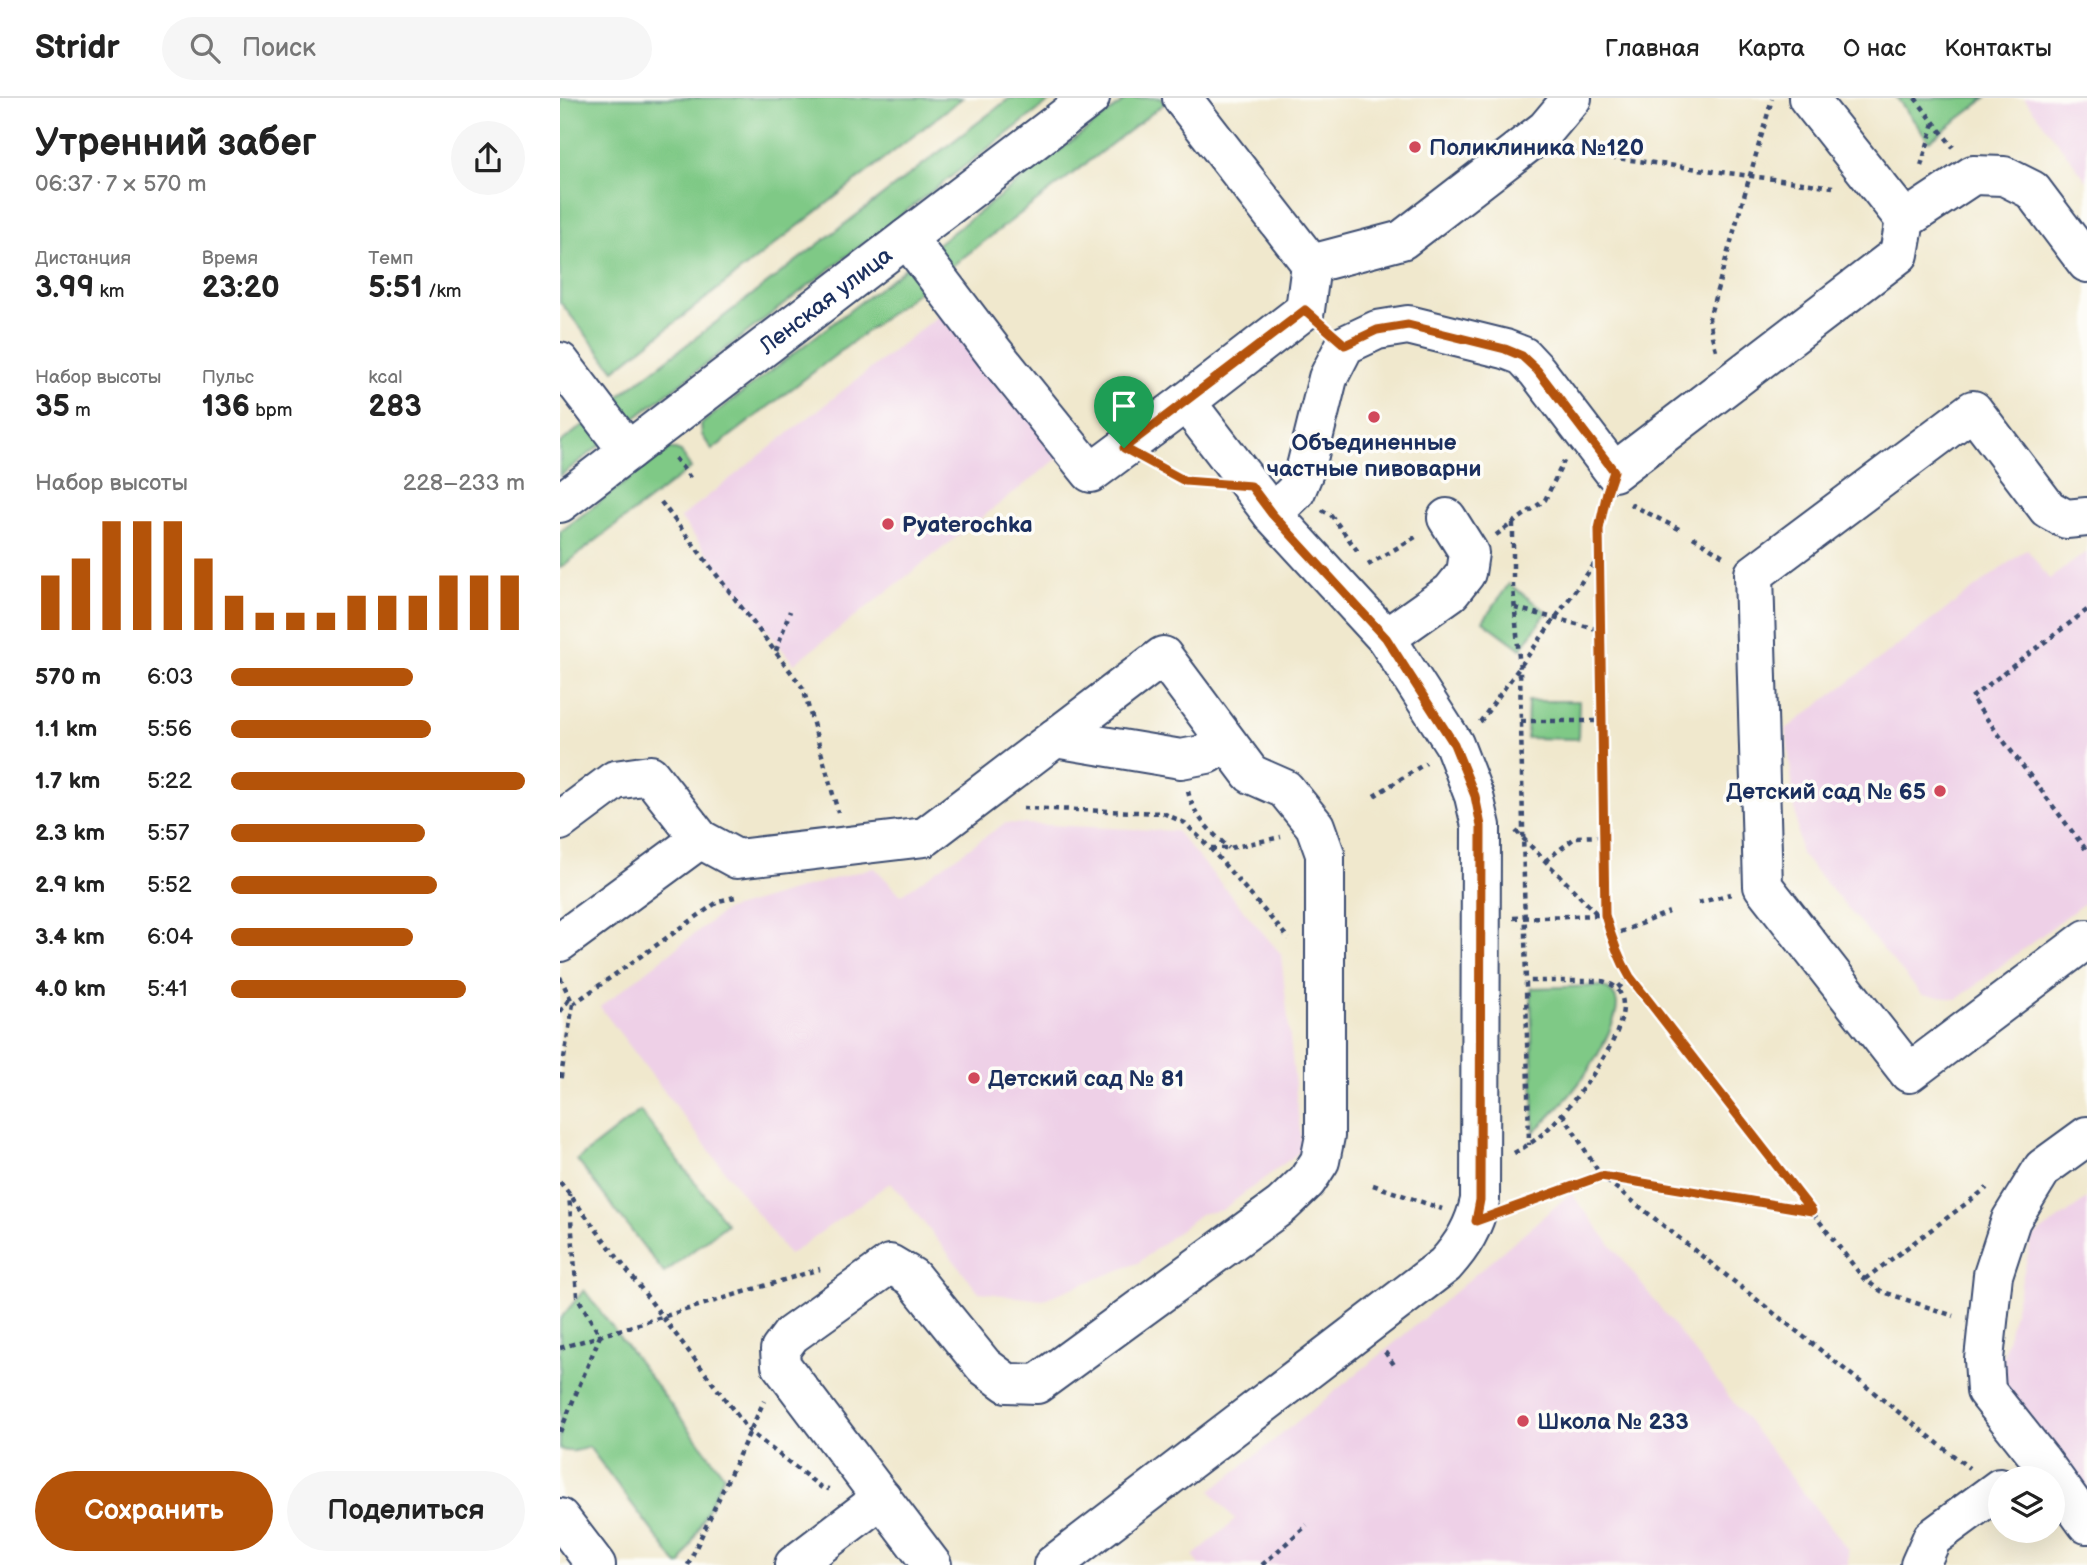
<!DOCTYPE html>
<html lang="ru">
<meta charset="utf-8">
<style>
:root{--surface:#fff;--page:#f6f6f6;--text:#222;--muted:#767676;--line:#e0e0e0;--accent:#b45309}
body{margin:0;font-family:"Balsamiq Sans",sans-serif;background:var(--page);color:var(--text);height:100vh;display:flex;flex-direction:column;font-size:26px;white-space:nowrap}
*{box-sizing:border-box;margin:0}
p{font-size:23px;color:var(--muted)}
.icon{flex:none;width:38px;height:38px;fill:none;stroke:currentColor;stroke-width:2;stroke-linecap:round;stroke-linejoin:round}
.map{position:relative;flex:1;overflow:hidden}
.side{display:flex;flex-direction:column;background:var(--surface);width:560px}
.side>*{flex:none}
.buttons{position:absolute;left:1428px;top:1368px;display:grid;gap:14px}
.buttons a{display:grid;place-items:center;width:77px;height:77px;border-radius:50%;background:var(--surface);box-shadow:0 7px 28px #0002;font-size:35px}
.pin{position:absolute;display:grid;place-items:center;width:60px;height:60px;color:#fff;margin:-72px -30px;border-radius:50% 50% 50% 0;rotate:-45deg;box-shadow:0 0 7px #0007}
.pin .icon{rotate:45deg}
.round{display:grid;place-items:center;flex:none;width:74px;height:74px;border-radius:37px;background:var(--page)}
.summary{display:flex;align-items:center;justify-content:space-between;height:119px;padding:0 35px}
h1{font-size:38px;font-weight:800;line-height:52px}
.figures{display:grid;grid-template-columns:repeat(3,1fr);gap:10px;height:119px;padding:7px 35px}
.figures div{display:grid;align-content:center}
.figures b{font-size:30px;font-weight:800}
.figures small{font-size:19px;font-weight:400}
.figures p{font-size:19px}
.chart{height:196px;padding:14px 35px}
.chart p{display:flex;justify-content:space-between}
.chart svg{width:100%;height:126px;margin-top:7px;stroke:var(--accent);stroke-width:6}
.primary-button{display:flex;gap:14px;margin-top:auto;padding:14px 35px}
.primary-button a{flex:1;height:80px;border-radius:42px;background:var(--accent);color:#fff;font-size:28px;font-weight:800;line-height:80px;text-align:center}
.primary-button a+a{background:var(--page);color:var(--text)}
ul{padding:0 35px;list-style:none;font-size:23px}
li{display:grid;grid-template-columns:112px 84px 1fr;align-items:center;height:52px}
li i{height:18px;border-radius:9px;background:var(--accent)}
header{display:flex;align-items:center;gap:42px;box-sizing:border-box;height:98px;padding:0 35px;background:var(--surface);border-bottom:2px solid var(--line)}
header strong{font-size:33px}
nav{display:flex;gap:38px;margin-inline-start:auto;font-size:24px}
.search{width:490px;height:63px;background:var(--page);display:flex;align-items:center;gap:18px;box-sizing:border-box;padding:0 24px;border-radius:38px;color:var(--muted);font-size:26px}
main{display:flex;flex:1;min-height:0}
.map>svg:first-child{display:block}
</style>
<header>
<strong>Stridr</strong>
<div class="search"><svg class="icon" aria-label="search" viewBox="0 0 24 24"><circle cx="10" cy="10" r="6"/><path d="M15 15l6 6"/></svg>Поиск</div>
<nav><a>Главная</a><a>Карта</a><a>О нас</a><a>Контакты</a></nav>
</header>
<main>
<section class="side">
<div class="summary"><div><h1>Утренний забег</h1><p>06:37 · 7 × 570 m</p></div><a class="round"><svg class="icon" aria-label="share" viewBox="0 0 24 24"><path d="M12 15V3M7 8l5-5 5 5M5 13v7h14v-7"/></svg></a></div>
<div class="figures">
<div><p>Дистанция</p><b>3.99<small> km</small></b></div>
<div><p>Время</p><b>23:20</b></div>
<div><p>Темп</p><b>5:51<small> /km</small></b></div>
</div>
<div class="figures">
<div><p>Набор высоты</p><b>35<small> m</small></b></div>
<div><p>Пульс</p><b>136<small> bpm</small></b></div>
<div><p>kcal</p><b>283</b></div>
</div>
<div class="chart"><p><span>Набор высоты</span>228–233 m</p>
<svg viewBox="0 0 160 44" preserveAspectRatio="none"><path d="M5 44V25M15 44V19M25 44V6M35 44V6M45 44V6M55 44V19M65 44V32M75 44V38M85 44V38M95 44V38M105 44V32M115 44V32M125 44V32M135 44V25M145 44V25M155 44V25"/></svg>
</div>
<ul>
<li><b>570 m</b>6:03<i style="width:62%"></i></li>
<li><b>1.1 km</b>5:56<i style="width:68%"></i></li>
<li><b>1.7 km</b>5:22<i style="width:100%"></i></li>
<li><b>2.3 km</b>5:57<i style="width:66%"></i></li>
<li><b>2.9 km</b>5:52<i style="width:70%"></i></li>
<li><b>3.4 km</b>6:04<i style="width:62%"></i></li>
<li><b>4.0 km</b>5:41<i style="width:80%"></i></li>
</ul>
<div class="primary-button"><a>Сохранить</a><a>Поделиться</a></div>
</section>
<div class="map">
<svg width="1527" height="1467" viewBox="0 0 1527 1467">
<rect width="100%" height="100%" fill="#fdfcf7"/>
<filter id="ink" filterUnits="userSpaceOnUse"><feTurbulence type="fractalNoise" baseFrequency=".0143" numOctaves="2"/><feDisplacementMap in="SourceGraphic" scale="14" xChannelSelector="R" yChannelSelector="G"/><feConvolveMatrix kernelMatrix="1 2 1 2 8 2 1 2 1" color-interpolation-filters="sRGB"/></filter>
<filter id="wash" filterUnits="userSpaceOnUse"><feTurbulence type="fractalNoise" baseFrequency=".00686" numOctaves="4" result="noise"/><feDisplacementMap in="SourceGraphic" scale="28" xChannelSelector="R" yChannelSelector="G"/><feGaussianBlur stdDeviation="1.57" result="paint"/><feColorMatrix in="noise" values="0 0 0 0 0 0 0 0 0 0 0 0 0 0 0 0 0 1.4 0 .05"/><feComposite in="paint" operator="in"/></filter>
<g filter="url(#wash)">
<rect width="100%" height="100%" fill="#f0e8cd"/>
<!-- built -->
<g fill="#eed0e7">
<polygon points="1464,0 1527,0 1527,83"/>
<polygon points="401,200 515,347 234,566 120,420"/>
<polygon points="1467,451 1489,481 1527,454 1527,803 1397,901 1362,897 1240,755 1226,631"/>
<polygon points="445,725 616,733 721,856 742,1052 662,1112 640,1116 578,1165 481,1202 419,1194 331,1084 229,1157 40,909 164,813 314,769 341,797"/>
<polygon points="1011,1095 1288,1452 1288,1467 640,1467 633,1458 675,1422 651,1393 825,1253"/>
<polygon points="1527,1101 1527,1406 1438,1279 1472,1140"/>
</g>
<!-- green -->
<g fill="#7fc986" stroke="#4d7c72" stroke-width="2">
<polygon points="0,0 402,0 54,272 0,204"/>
<polygon points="450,0 494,0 66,327 49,306"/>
<polygon points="568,0 601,0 605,5 388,171 376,147"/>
<polygon points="1337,0 1426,0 1369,43"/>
<polygon points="348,168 367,187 152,352 142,337 141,326"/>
<polygon points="26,325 42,346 0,378 0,345"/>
<polygon points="110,350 121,354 131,370 0,470 0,434"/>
<polygon points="949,486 987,514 961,551 923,523"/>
<polygon points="968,603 1019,603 1018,641 967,640"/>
<path d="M1041 888C1065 897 1057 915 1049 934 1032 974 1006 1005 974 1034L971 890Z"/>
<polygon points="80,1013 167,1126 104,1175 17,1062"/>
<path d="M24 1192 164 1377 121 1467H118L29 1349C19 1352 11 1356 0 1351V1221Z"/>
</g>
</g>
<g filter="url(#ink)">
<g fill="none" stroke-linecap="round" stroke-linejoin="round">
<!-- minor casing -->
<g stroke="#3b4b6f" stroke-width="42">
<g id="minor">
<polyline points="1248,0 1345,122"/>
<polyline points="347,140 435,256 531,375 626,304 745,212 751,166 622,0"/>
<polyline points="751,166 842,142 986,31 1012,0"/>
<polyline points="0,264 68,353"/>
<path id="s1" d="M0 405 530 0"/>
<polyline points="712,416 736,393 746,369 768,280 785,247 817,232 848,227 945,251 963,258 977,273 1054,374 1339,156 1345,122 1413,77 1444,78 1472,92 1527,165"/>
<polyline points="1527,419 1506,421 1488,411 1413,312 1194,476 1203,788 1349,975 1527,841"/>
<polyline points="826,540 891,494 906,475 909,455 887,420"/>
<polyline points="495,640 621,661 647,656 666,644"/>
<polyline points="0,723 55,682 90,677 140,741 177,761 365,739 603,558 691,676 725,691 755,728 765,756 765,1038 760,1063 747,1083 722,1107 477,1286 447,1285 424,1268 352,1179 330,1166 231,1237 220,1252 221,1267 372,1467"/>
<polyline points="0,844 140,741"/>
<polyline points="1527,1038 1483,1070 1451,1122 1433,1177 1424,1261 1426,1293 1480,1361 1527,1426"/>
<polyline points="0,1420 36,1467"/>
<polyline points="234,1467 322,1400"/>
<path d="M493 1467 885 1167C903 1147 914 1129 920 1102L921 728 914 698 894 646 826 540 712 416 626 304"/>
<polyline points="1360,1467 1372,1440 1440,1390"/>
</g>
</g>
<!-- path -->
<g stroke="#3b4b6f" stroke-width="4.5" stroke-dasharray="5 5" stroke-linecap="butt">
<polyline points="1355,0 1393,49"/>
<polyline points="1011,54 1273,89"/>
<polyline points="1361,68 1374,25"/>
<polyline points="1156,252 1152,238 1149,220 1212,1"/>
<polyline points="115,360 131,381"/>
<polyline points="599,369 625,383 643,384"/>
<polyline points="101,404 243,590 278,714"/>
<path d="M1045 404 1039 431V461L1045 817C1051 839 1058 859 1070 879L1304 1181 1321 1193 1394 1218"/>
<polyline points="1070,406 1121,432"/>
<polyline points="762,412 771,417 799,455"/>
<polyline points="953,425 953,490 960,571 969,1047"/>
<polyline points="936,437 985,402 1004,363"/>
<polyline points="1133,439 1165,459"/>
<polyline points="808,467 859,437"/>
<polyline points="955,510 1040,532"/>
<polyline points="1527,512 1411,600 1527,753"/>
<polyline points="216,553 230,513"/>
<polyline points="961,623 1042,623"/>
<polyline points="920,624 1038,461"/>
<path d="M628 693C633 718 651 734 669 750"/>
<polyline points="814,698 866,665"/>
<polyline points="463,710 603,715 625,725 650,750 729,841"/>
<polyline points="956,733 1038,817"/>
<polyline points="651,750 670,750 721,739"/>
<polyline points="985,763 1016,739 1044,738"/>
<polyline points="1138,805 1171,796"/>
<polyline points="953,820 1039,817"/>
<polyline points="1051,838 1109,814"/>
<polyline points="0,879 13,906 0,984"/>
<polyline points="1058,890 1070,879"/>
<polyline points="13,906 159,803 179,798"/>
<polyline points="0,914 10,900"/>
<polyline points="1003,1016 1041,1078 1409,1370"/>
<path d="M954 1055C967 1048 979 1040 989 1030 1011 1009 1104 897 1042 883H966"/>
<polyline points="0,1084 190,1334 262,1390 269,1391"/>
<polyline points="813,1087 882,1111"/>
<polyline points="953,1109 1041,1078 1251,1113"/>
<polyline points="1305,1181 1427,1090"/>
<polyline points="0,1250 260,1171"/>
<polyline points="825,1254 835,1268"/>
<polyline points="0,1334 40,1238 17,1198 9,1096"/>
<polyline points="128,1467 204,1303"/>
<polyline points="702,1467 747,1427"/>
</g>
<!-- minor -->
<use href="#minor" stroke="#fff" stroke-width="38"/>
</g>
</g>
<g fill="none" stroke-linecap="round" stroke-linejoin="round" filter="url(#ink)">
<!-- route casing -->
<g stroke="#fff" stroke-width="14">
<path id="route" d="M745 212 785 247 817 232 848 227 945 251 962 258 977 272 1054 373 1047 394 1039 431 1045 817C1051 839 1058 859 1070 879L1252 1113 1041 1078 916 1123 920 1102 921 728 915 698 894 646 826 540 712 416 691 388 625 383 564 350Z"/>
</g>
<!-- route -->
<use href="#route" stroke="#b45309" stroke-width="9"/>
</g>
<!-- markers -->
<g fill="#d1495b" stroke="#fdfcf7" stroke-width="2.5">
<circle cx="855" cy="49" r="7"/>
<circle cx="814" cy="319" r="7"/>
<circle cx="328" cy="426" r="7"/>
<circle cx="1380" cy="693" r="7"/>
<circle cx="414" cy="980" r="7"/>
<circle cx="963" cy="1323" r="7"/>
</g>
<g text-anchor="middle" stroke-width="7" stroke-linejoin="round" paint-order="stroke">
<!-- poi labels -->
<g font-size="23" font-weight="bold" fill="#1b2f5e" stroke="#fdfcf7" text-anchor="start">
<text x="869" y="57">Поликлиника №120</text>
<text x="814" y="352" text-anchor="middle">Объединенные<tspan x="814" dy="26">частные пивоварни</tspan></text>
<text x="342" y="434">Pyaterochka</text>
<text x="1366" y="701" text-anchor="end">Детский сад № 65</text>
<text x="428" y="988">Детский сад № 81</text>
<text x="977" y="1331">Школа № 233</text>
</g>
<!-- street labels -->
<g font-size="23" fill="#1b2f5e" stroke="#fdfcf7">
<text dy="8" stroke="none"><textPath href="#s1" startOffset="334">Ленская улица</textPath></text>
</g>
</g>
</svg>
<div class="buttons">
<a><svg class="icon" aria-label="layers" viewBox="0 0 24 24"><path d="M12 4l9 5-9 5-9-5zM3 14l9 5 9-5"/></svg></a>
</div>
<div class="pin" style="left:564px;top:350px;background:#1e9e55"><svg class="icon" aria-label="arrive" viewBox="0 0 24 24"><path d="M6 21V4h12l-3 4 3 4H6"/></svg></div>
</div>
</main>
